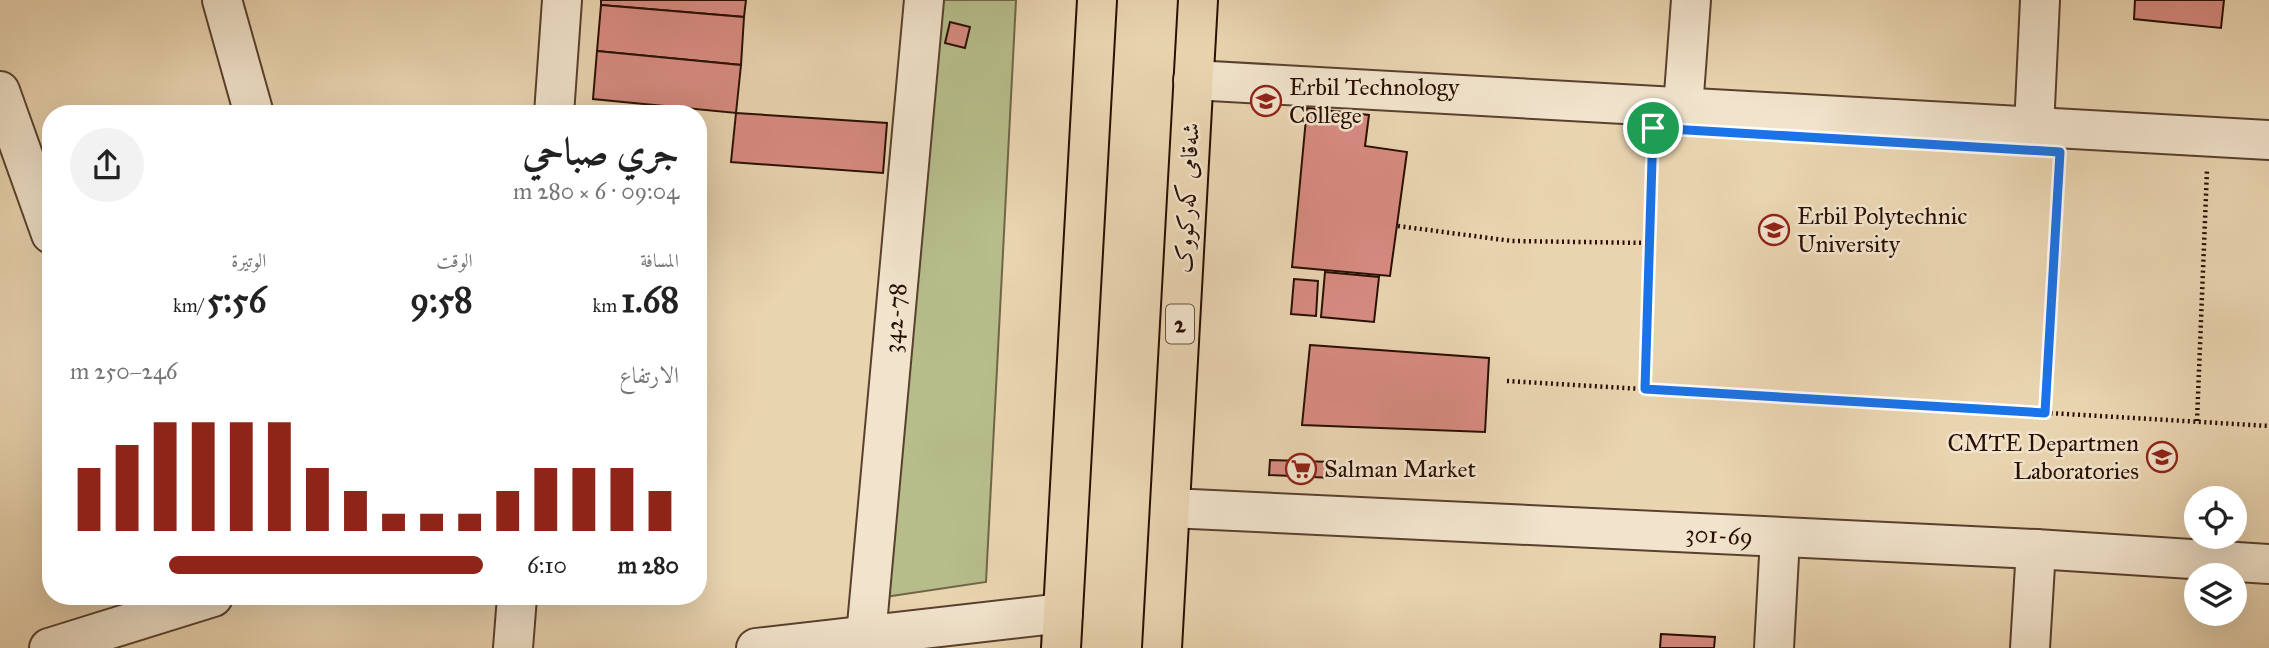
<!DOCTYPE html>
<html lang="ar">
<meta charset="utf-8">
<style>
:root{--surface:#fff;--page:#f2f2f2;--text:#222;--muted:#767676;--accent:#8f2418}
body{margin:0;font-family:"IM FELL Great Primer",Amiri,serif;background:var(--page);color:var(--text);direction:rtl;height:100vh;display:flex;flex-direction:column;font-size:26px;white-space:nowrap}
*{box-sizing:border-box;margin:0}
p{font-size:23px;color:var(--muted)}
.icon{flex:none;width:38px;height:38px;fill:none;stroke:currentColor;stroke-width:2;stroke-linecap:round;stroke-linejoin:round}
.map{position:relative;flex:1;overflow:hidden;direction:ltr}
.sheet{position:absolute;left:42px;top:105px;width:665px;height:500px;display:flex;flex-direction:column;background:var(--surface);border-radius:28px;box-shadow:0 7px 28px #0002;direction:rtl}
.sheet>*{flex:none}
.tools{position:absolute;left:2184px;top:486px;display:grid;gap:14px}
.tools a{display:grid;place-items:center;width:63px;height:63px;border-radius:50%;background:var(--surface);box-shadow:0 7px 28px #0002;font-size:35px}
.pin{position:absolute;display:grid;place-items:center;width:60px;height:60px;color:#fff;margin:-30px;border:4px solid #fff;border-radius:50%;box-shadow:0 2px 7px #0007}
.round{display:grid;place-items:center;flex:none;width:74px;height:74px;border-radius:37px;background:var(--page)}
.overview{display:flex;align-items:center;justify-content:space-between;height:119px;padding:0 28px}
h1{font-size:38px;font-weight:800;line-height:52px}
.metrics{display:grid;grid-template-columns:repeat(3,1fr);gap:10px;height:119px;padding:7px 28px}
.metrics div{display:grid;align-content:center}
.metrics b{font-size:35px;font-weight:800}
.metrics small{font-size:19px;font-weight:400}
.metrics p{font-size:19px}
.chart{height:196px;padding:14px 28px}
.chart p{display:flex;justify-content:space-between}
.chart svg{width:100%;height:126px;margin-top:7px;stroke:var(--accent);stroke-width:6}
ul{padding:0 28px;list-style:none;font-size:23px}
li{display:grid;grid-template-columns:112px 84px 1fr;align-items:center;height:52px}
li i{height:18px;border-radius:9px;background:var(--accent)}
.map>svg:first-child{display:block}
</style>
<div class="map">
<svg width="2269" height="648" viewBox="0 0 2269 648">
<rect width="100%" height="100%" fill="#e9d4b0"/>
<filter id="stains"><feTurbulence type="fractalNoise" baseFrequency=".00286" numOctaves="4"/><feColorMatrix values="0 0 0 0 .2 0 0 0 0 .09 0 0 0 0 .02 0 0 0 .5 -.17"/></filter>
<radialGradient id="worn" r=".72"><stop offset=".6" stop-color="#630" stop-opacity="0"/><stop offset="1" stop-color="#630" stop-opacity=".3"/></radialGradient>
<!-- green -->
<polygon fill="#b6bd8b" stroke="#706647" stroke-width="2" points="928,0 1016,0 986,582 878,598"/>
<!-- building -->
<g fill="#d78b81" stroke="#290f03" stroke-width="2">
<polygon points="601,0 746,0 744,17 601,5"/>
<polygon points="2135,0 2224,0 2221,28 2134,19"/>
<polygon points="601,5 744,17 741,65 597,51"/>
<polygon points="950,22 970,27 965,48 945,43"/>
<polygon points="597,51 741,65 736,113 593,99"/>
<polygon points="1307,108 1369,115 1365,146 1407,152 1390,276 1292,267"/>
<polygon points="736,113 887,123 883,173 731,162"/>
<polygon points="1325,272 1379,277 1374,322 1321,317"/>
<polygon points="1294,279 1318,281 1316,316 1291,314"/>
<polygon points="1310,345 1489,358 1485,432 1302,425"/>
<polygon points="1270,460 1332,462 1332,478 1269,475"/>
<polygon points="1661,634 1715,637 1714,648 1660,648"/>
</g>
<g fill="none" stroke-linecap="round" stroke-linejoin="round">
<!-- minor casing -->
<g stroke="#59402e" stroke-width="42">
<g id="minor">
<polyline points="222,0 254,114"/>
<polyline points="1193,80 2269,140"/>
<polyline points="0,91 51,234"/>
<polyline points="1683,108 1691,0"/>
<polyline points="554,114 562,0"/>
<polyline points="2034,128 2040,0"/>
<polyline points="1170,508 2036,549 2269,564"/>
<polyline points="866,636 924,0"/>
<polyline points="49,648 213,597"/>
<polyline points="513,648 517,597"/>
<polyline points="756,648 1063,613"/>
<polyline points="1774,648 1780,538"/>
<polyline points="2030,648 2036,549"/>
</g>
</g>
<!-- highway casing -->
<g stroke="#290f03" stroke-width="42">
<g id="highway">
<polyline points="1061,648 1097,0"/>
<polyline points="1162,648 1198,0"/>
</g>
</g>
<!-- path -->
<g stroke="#290f03" stroke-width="4.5" stroke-dasharray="2 3.5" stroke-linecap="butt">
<polyline points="1398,226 1512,241 1650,243"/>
<polyline points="1507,381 2269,426"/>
<polyline points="1645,389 1653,138"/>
<polyline points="2045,413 2059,162"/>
<polyline points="2197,421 2207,170"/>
</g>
<!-- minor -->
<use href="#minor" stroke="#f1e3cc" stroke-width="38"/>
<!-- highway -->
<use href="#highway" stroke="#e9d4b0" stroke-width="38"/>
</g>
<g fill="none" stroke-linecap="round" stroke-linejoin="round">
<!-- route casing -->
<g stroke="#fff" stroke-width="14">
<polygon id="route" points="1653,128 2060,152 2045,413 1645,389"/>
</g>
<!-- route -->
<use href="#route" stroke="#1a73e8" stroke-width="9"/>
</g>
<!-- icons -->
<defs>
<g id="university-ring" transform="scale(1.575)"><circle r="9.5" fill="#f1e3cc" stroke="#8f2418" stroke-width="1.5"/><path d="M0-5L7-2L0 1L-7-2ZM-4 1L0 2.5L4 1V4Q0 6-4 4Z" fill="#8f2418"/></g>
<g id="supermarket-ring" transform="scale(1.575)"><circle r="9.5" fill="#f1e3cc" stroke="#8f2418" stroke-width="1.5"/><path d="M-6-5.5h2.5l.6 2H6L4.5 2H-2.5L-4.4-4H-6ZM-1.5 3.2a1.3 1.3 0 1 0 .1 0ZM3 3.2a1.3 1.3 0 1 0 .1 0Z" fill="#8f2418"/></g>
</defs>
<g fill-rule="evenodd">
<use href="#university-ring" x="1266" y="101"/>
<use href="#university-ring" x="1774" y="230"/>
<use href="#university-ring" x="2162" y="457"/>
<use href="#supermarket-ring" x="1301" y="469"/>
</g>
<g text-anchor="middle" stroke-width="5" stroke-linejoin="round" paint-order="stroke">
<!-- shield labels -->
<rect fill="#f1e3cc" stroke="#654f3f" stroke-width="2" x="1166" y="304.5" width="28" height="39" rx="5"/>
<g font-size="23" font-weight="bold" fill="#290f03">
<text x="1180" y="332">2</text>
</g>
<!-- poi labels -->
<g font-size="24" fill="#290f03" stroke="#f1e3cc" text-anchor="start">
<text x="1289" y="95">Erbil Technology<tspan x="1289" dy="28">College</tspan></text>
<text x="1797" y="224">Erbil Polytechnic<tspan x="1797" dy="28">University</tspan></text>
<text x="2139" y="451" text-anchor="end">CMTE Departmen<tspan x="2139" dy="28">Laboratories</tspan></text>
<text x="1324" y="477">Salman Market</text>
</g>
<!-- street labels -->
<g font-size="24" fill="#290f03" stroke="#f1e3cc">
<text transform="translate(1187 198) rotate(-87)" y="8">شەقامی کەرکووک</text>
<text transform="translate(895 318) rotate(-85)" y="8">342-78</text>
<text transform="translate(1719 535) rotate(3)" y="8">301-69</text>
</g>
</g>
<rect width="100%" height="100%" filter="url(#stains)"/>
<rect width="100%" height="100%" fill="url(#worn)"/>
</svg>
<div class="tools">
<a><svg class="icon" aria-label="locate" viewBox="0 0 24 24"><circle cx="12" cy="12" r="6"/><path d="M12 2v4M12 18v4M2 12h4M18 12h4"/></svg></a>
<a><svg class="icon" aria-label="layers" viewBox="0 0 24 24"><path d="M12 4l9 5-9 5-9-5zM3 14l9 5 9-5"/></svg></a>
</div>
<div class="pin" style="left:1653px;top:128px;background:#1e9e55"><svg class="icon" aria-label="arrive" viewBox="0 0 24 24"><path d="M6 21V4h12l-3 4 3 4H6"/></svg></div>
<section class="sheet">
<div class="overview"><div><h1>جري صباحي</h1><p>09:04 · 6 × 280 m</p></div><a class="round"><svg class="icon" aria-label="share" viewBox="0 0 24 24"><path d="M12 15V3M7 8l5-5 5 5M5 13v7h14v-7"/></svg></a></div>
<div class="metrics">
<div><p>المسافة</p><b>1.68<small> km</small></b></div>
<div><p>الوقت</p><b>9:58</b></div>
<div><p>الوتيرة</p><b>5:56<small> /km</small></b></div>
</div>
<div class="chart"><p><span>الارتفاع</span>246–250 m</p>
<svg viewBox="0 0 160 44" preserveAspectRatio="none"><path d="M5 44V22M15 44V14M25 44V6M35 44V6M45 44V6M55 44V6M65 44V22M75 44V30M85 44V38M95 44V38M105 44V38M115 44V30M125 44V22M135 44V22M145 44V22M155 44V30"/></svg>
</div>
<ul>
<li><b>280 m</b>6:10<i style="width:76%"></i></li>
</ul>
</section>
</div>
